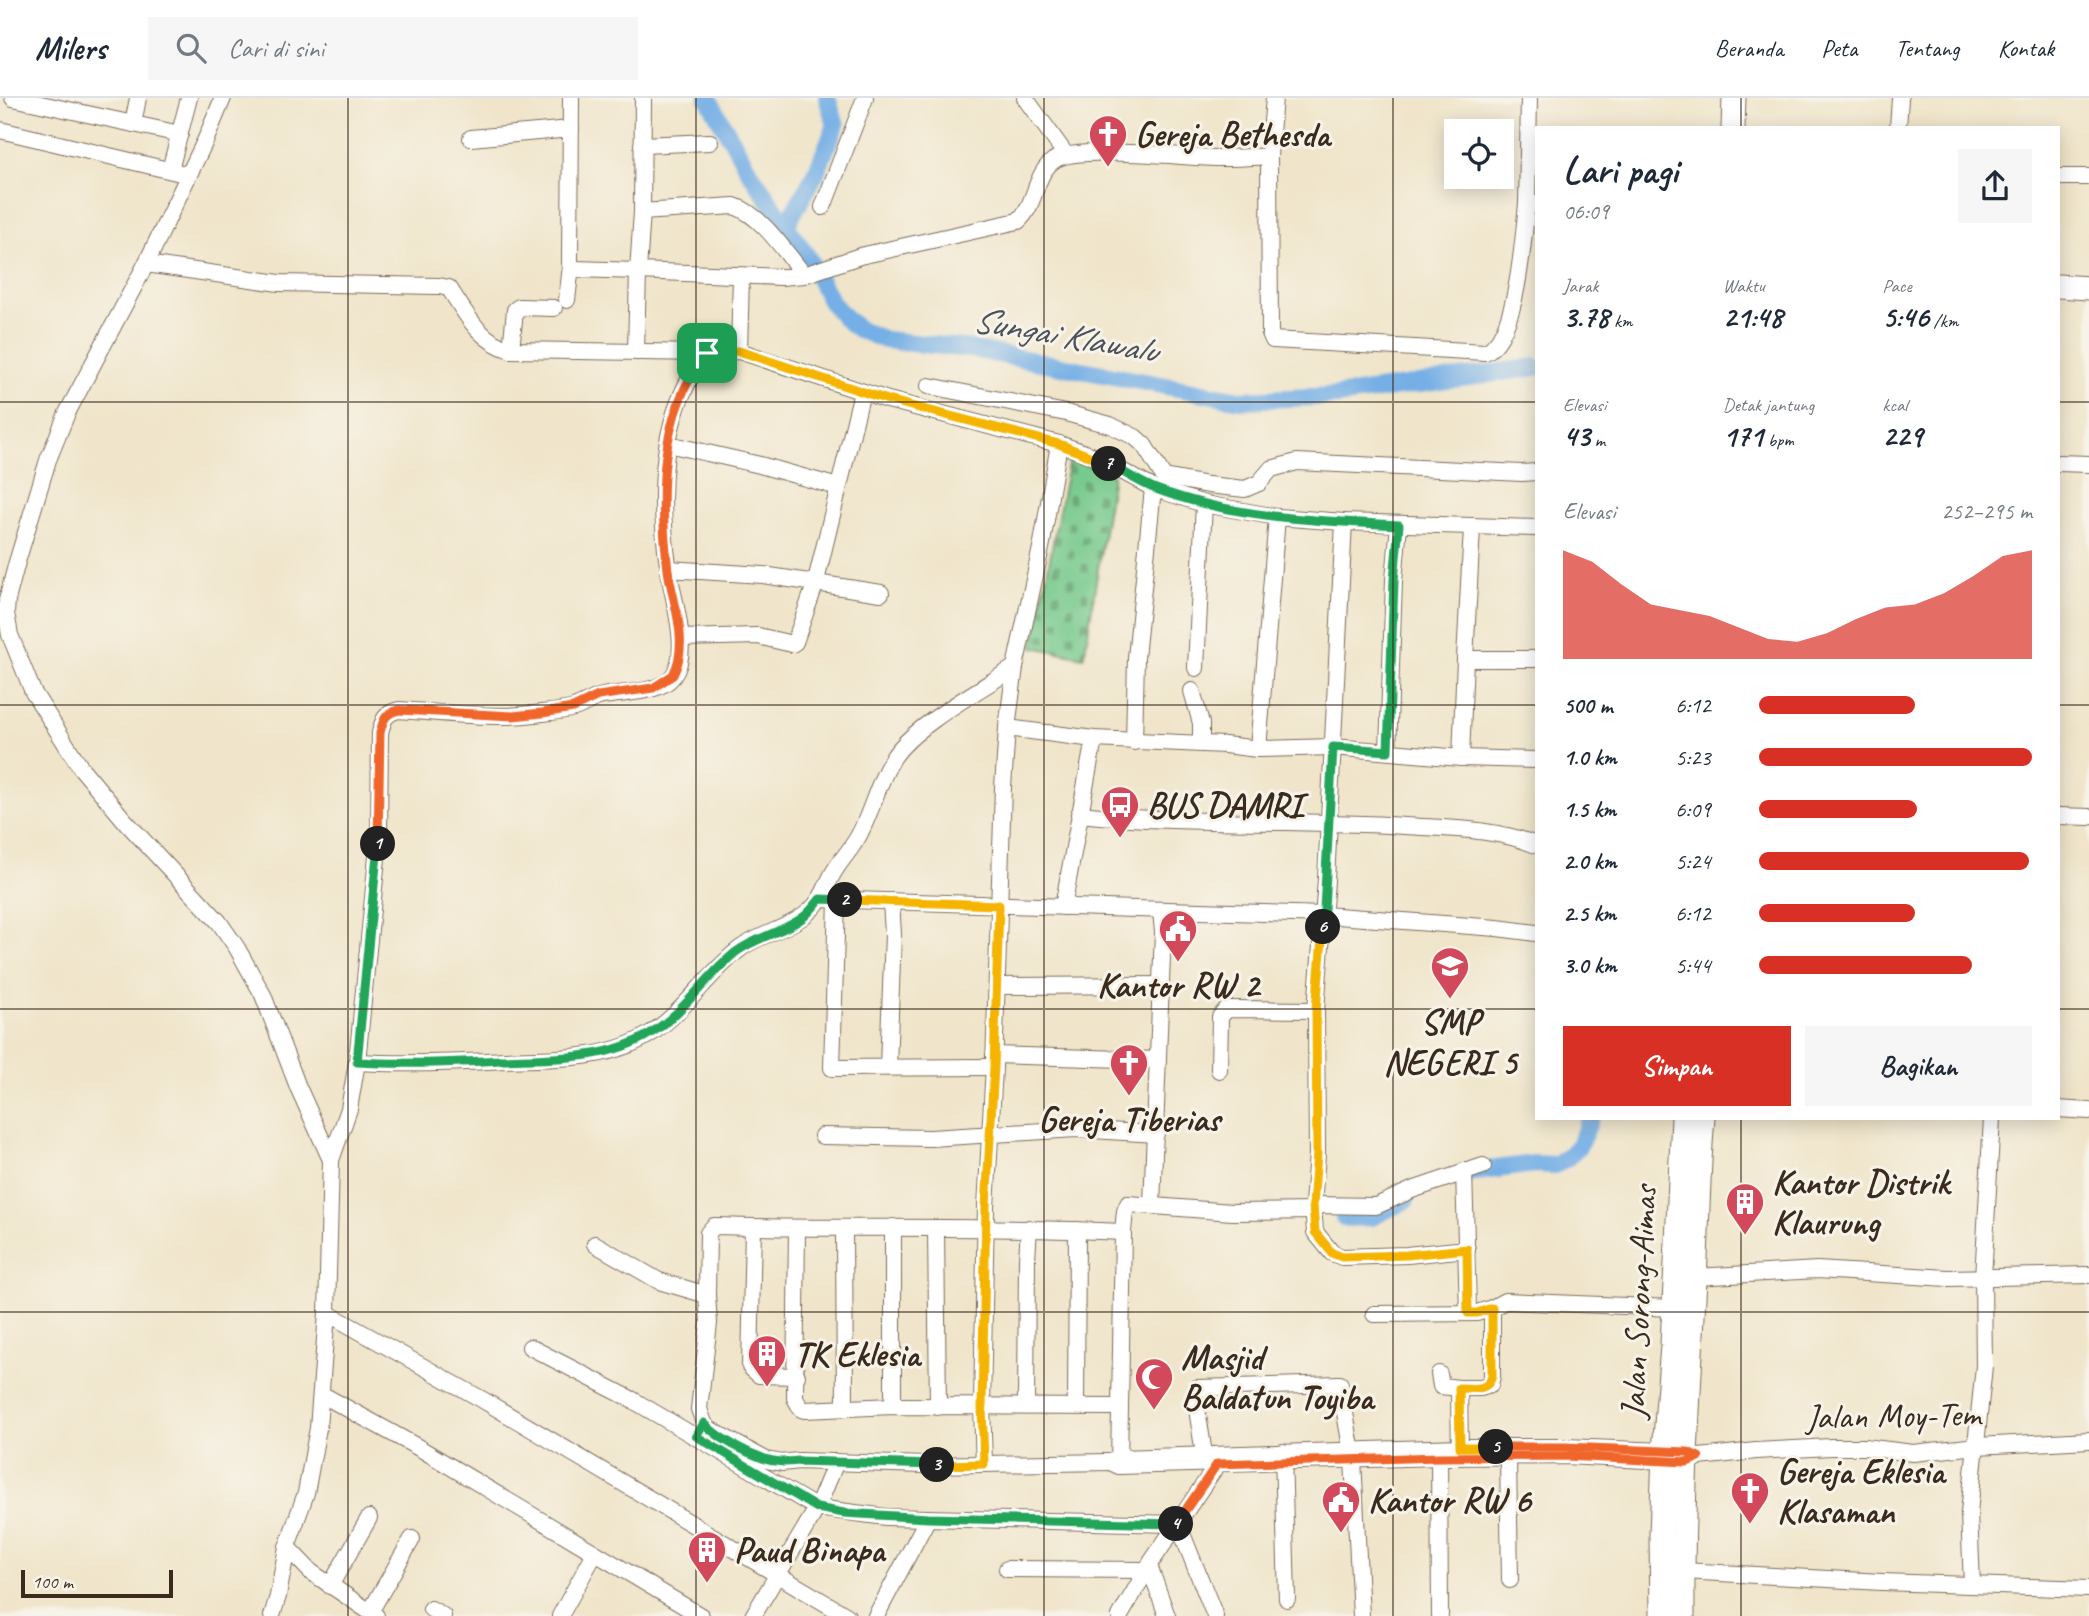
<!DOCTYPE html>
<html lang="id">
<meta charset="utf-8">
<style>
:root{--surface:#fff;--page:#f6f6f7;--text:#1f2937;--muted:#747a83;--line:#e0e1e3;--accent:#d93025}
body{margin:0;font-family:Caveat,sans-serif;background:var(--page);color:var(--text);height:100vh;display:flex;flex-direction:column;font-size:26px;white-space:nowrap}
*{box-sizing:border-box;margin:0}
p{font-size:23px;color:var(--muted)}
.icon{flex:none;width:38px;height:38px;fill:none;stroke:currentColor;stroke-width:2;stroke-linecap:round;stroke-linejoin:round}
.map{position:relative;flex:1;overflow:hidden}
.panel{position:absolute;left:1535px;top:28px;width:525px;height:994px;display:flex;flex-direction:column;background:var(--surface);border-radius:0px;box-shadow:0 4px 18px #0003}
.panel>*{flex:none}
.fabs{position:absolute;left:1444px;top:21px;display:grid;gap:14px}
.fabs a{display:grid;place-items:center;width:70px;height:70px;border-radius:0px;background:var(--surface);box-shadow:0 4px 18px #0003;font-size:35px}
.scale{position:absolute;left:21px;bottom:18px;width:152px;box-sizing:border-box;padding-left:7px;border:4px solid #3b2a1e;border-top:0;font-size:19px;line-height:24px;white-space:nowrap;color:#3b2a1e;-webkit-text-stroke:5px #f7f3e8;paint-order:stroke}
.pin{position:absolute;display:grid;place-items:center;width:60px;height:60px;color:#fff;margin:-30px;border-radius:14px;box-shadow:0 4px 10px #0006}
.km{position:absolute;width:35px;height:35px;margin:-18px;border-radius:50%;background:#222;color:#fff;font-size:19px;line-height:35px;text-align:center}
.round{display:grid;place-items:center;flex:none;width:74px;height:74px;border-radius:0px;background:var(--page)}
.headline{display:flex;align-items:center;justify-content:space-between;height:119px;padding:0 28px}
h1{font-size:38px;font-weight:700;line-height:52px}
.figures{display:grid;grid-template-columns:repeat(3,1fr);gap:10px;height:119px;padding:7px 28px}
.figures div{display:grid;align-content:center}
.figures b{font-size:30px;font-weight:700}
.figures small{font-size:19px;font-weight:400}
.figures p{font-size:19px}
.chart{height:196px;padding:14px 28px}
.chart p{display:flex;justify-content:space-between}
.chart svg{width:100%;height:126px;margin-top:7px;fill:var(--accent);opacity:.7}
.button{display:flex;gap:14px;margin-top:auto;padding:14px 28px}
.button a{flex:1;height:80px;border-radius:0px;background:var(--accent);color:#fff;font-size:28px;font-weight:700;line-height:80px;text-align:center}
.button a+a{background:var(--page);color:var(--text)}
ul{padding:0 28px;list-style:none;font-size:23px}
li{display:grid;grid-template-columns:112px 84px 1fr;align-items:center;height:52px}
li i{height:18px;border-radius:9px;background:var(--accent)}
header{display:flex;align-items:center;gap:42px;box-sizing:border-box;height:98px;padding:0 35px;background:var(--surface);border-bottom:2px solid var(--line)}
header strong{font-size:33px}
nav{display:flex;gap:38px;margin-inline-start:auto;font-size:24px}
.search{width:490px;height:63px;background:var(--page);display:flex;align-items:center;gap:18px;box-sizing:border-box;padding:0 24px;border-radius:0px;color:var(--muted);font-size:26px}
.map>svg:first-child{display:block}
</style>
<header>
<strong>Milers</strong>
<div class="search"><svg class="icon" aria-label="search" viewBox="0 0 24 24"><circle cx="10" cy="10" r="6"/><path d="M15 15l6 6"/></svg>Cari di sini</div>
<nav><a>Beranda</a><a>Peta</a><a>Tentang</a><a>Kontak</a></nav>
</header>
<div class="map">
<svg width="2089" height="1518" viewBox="0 0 2089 1518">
<defs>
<pattern id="cemetery-stones" width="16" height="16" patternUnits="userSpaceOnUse" patternTransform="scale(1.75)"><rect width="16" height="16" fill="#76c98c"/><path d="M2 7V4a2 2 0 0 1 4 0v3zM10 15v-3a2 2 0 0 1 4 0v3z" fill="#62a372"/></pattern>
</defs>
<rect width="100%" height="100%" fill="#f7f3e8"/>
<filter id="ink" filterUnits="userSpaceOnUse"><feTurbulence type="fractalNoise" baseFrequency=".0143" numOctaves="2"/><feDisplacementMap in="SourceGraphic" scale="14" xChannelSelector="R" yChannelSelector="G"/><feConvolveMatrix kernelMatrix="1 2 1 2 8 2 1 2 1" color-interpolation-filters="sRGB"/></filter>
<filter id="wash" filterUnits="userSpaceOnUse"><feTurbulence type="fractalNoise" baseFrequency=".00686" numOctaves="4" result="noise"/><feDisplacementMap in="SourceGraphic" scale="28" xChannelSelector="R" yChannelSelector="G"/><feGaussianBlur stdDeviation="1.57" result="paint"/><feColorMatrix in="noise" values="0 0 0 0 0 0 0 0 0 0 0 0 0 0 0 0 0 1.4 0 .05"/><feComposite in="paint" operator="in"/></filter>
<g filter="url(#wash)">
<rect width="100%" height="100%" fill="#f0e5ca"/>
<!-- cemetery -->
<polygon fill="url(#cemetery-stones)" stroke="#587a55" stroke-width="2" points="1069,361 1113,377 1084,559 1033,549"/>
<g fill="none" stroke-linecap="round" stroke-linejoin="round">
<!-- river -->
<g stroke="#74afe5" stroke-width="18">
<polyline points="708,0 749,73 807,158 831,204 847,222 860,232 885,242 971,251 1240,302 1337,298 1536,269"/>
<polyline points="787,126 815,77 836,27 827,0"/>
<polyline points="1466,1075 1534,1066 1555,1067 1568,1059 1579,1047 1591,1020"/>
<polyline points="1344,1120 1372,1119 1406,1102"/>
</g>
</g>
</g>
<g filter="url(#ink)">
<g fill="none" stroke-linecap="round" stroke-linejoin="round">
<!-- minor casing -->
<g stroke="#7a6b5a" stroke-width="18">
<g id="minor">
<polyline points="13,0 180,36"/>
<polyline points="223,0 206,41 146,166 67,315 48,362 17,464 7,502 6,515 10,537 33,594 81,670 126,724 219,824 237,850 263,897 298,989 331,1062 327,1215 318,1330 306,1395 287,1449 278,1498 272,1518"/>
<polyline points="571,0 570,166 575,171 638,173 636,254"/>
<polyline points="1025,0 1066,57"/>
<path d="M1274 0 1269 58 1270 235 1273 242 1485 254C1518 241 1523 139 1527 106"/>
<polyline points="1529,0 1527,106 1536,106"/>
<polyline points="133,26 138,0"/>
<polyline points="1898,30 1900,0"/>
<polyline points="0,32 189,77"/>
<polyline points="471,40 571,31"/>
<polyline points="642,47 710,44"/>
<polyline points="170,72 189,0"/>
<polyline points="2058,79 2089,79"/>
<polyline points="823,109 865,0"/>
<polyline points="642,114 643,0"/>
<path d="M146 166 279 185 439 188 449 190C466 216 480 244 511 252L707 255"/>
<path d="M804 177C786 155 761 116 734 108L642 114 638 173 781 179 804 177 860 158 1018 123C1036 108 1034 77 1053 63 1074 46 1187 60 1220 60 1236 60 1252 59 1269 58"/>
<polyline points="567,202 571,168"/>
<polyline points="511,252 515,212 519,209 554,210"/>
<polyline points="739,253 741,178"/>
<polyline points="929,288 1066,315 1110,327 1135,339 1144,347 1164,379 1208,387 1245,391 1259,385 1271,371 1297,364 1522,375 1536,374"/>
<polyline points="668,346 760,367 838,389"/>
<polyline points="2058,365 2089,366"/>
<polyline points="1344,424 1326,782 1316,912 1317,1056 1313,1107 1315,1134 1332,1155 1342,1159 1407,1157 1467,1151"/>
<polyline points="1472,430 1465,561 1536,561"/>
<polyline points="668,471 763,477 881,495"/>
<polyline points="681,540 758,538 792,546 795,544 815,487 862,294"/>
<polyline points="1196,570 1204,406"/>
<polyline points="1192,593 1201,625 1201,646"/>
<polyline points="1007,630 1094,641 1225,647 1258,651 1333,649 1461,660 1536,662"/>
<polyline points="1134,644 1136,560 1153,390"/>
<polyline points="1258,651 1277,419"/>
<polyline points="1388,653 1394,482 1399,427"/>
<polyline points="1461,660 1465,561"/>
<path d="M1079 716C1188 727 1296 721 1405 728 1450 731 1494 730 1536 747"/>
<polyline points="2058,718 2089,719"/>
<polyline points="820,801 1324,817 1497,830 1536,835"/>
<polyline points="837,801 832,970 994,969"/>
<polyline points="1063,809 1094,641"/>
<polyline points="997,888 1161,887"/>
<polyline points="994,957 1158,962"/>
<path d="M357 964C407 967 455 965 505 962 555 960 610 963 653 934 687 911 708 875 741 850 766 832 802 829 820 801 826 792 829 781 835 772 843 759 855 747 861 733 873 709 879 682 893 660 913 628 982 591 1015 569L1042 445 1059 346"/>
<polyline points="888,969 893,836 891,803"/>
<polyline points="1219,972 1220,919 1227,911 1316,912"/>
<polyline points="2058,1011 2089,1013"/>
<polyline points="822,1038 931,1040 1076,1031 1156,1036"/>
<path d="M331 1062 349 1011 357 964 379 739 380 635C383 622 385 615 399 612 446 615 495 622 542 615 552 614 564 613 574 610 584 607 592 600 603 598 623 594 660 596 673 578 691 554 673 502 669 474 658 402 658 315 707 255L739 253 888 302 1059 346 1094 358 1153 390 1204 406 1277 419 1344 424 1536 430"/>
<polyline points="1464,1073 1468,1215"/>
<polyline points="1152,1107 1163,834 1161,812"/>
<polyline points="1313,1107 1376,1108 1412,1092 1483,1068"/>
<polyline points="753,1129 750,1269 759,1277 797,1278"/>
<polyline points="893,1129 893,1308"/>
<polyline points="936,1130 938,1309"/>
<polyline points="797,1131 795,1300 801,1311 805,1312 893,1308 1120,1309"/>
<polyline points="844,1131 845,1309"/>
<polyline points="595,1146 659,1183 707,1197 709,1225 699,1311 704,1325 709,1331 766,1362 782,1365 798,1363 925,1367 1110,1364"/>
<polyline points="1695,1179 1817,1172 1948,1180 2089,1177"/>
<path d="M707 1197 708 1135 714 1128C851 1132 987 1127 1123 1134"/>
<polyline points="1492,1210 1505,1203 1674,1210"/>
<polyline points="327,1215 483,1302 847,1518"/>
<polyline points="1374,1216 1477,1215 1492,1210 1492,1278 1490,1287 1481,1290 1459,1290 1460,1359"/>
<polyline points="530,1249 631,1301 817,1410 886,1419 1176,1426 1181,1433 1215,1518"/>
<polyline points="1439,1276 1441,1288 1459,1290"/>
<polyline points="321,1296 421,1351 701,1518"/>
<polyline points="1026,1308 1027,1161 1029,1130"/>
<polyline points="1076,1308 1077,1132"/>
<polyline points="1439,1350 1440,1518"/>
<polyline points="1283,1354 1287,1501"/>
<polyline points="1204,1356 1195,1298 1197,1290 1340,1286 1353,1361 1361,1518"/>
<polyline points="1508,1358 1510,1482"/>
<polyline points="1699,1359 1688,1354 1565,1349 1460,1349 1120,1360 1110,1364 1119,1368 1439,1359 1565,1358 1687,1364 1699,1359 1756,1353 1831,1349 1864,1349 1913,1355 1977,1348 2089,1342"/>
<polyline points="984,1366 982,1308 986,1109 994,969 1003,689 1007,630 1015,569"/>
<polyline points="1119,1368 1123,1134 1125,1113 1128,1106 1232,1114 1314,1113"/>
<polyline points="287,1449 311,1474 376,1518"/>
<polyline points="1007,1471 1148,1472 1151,1473 1167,1518"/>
<polyline points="1683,1473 1882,1484 2089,1491"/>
<polyline points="1972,1487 1969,1415 1984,1268 1983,1180 1992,1020"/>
<polyline points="330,1488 369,1420"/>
<polyline points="431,1511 443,1518"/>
<polyline points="370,1514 412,1441"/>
<polyline points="560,1518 595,1455"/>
<polyline points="753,1518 817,1410 836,1364"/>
<polyline points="876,1518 928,1420"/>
<polyline points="1120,1518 1152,1463 1221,1361"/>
</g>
</g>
<!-- highway casing -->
<g stroke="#7a6b5a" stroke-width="25">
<g id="highway">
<polyline points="1733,30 1734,0"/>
<polyline points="2058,188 2089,190"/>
<polyline points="1662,1518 1661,1437 1664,1354 1672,1247 1683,1020"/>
<path d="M1683 1518C1682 1405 1689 1293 1695 1181 1698 1127 1698 1074 1703 1020"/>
</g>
</g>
<!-- minor -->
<use href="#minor" stroke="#fff" stroke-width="16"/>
<!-- highway -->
<use href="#highway" stroke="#fff" stroke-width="23"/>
</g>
</g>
<g fill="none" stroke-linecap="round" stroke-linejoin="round" filter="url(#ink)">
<!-- split-1 casing -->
<g stroke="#fff" stroke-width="14">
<path id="split-1" d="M378 746 380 635C383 622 385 615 399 612L513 618 542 615 573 610 598 598 653 590 673 577C690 545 673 506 668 472 659 400 658 315 707 255"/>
</g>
<!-- split-2 casing -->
<g stroke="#fff" stroke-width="14">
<path id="split-2" d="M378 746 357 964C405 967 453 965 501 962 552 960 607 963 651 935 685 914 705 879 736 854 757 838 786 834 806 817 811 812 816 806 820 801L845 802"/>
</g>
<!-- split-3 casing -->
<g stroke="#fff" stroke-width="14">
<polyline id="split-3" points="845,802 999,807 994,969 986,1109 982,1308 984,1366 937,1367"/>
</g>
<!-- split-4 casing -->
<g stroke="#fff" stroke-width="14">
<path id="split-4" d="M937 1367 798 1363C787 1364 776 1365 765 1361 745 1354 717 1340 704 1325L696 1338 817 1410 844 1415 928 1420 1176 1426"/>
</g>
<!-- split-5 casing -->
<g stroke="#fff" stroke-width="14">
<polyline id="split-5" points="1176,1426 1217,1366 1439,1359 1565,1358 1687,1364 1699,1359 1688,1354 1565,1349 1496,1349"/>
</g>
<!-- split-6 casing -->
<g stroke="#fff" stroke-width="14">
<path id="split-6" d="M1323 829 1316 912 1317 1056 1313 1107 1315 1134 1332 1155 1342 1159 1407 1157 1467 1151 1468 1215H1477L1492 1210V1278C1488 1294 1473 1290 1459 1290L1460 1349H1496"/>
</g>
<!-- split-7 casing -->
<g stroke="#fff" stroke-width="14">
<path id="split-7" d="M1109 366C1124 374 1140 385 1156 391 1233 420 1317 423 1399 427L1394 482 1388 653 1333 649 1323 829"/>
</g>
<!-- split-8 casing -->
<g stroke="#fff" stroke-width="14">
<polyline id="split-8" points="707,255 739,253 888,302 1059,346 1109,366"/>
</g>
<!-- split-1 -->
<use href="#split-1" stroke="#f0652b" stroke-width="9"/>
<!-- split-2 -->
<use href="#split-2" stroke="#22a559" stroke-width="9"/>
<!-- split-3 -->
<use href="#split-3" stroke="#f5b400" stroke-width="9"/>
<!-- split-4 -->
<use href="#split-4" stroke="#22a559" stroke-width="9"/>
<!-- split-5 -->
<use href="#split-5" stroke="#f0652b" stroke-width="9"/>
<!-- split-6 -->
<use href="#split-6" stroke="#f5b400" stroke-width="9"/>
<!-- split-7 -->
<use href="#split-7" stroke="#22a559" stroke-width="9"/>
<!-- split-8 -->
<use href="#split-8" stroke="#f5b400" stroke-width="9"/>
</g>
<!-- grid -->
<path fill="none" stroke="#3b2a1e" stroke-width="2" stroke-opacity="0.55" d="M348 0V1518M696 0V1518M1044 0V1518M1393 0V1518M1741 0V30M0 304H1536M2058 304H2089M0 607H1536M2058 607H2089M0 911H1536M2058 911H2089M1741 1020V1518M0 1214H2089"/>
<!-- icons -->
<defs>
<g id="church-pin" transform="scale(2.0125)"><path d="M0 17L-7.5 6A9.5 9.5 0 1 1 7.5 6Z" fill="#d1495b" stroke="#f7f3e8"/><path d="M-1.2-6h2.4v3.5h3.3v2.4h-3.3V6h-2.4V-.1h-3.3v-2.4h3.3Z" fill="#fff"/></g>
<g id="bus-pin" transform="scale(2.0125)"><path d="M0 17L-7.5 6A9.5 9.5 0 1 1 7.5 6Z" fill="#d1495b" stroke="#f7f3e8"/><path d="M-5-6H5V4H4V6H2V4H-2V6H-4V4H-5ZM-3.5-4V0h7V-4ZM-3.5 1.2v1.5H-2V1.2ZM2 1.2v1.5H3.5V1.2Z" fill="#fff"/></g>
<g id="civic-pin" transform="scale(2.0125)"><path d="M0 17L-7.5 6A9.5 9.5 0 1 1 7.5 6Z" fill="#d1495b" stroke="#f7f3e8"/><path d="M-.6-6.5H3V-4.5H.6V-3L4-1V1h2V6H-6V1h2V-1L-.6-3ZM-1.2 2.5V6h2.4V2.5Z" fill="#fff"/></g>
<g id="school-pin" transform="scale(2.0125)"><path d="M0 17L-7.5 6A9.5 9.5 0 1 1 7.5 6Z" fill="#d1495b" stroke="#f7f3e8"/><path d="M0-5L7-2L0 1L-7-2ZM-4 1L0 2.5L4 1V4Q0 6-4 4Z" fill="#fff"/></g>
<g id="building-pin" transform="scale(2.0125)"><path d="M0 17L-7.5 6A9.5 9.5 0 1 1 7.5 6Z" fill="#d1495b" stroke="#f7f3e8"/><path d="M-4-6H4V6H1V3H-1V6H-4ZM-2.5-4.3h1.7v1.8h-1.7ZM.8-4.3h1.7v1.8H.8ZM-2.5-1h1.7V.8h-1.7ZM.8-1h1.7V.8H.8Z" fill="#fff"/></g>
<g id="mosque-pin" transform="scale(2.0125)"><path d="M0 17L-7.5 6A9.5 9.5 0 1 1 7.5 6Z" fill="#d1495b" stroke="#f7f3e8"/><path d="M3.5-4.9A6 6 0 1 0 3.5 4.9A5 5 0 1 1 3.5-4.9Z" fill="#fff"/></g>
</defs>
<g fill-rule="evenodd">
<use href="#church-pin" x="1108" y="36"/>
<use href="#bus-pin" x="1120" y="707"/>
<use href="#civic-pin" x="1178" y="831"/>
<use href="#school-pin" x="1450" y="868"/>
<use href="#church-pin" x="1129" y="965"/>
<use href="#building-pin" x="1745" y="1104"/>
<use href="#building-pin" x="767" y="1256"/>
<use href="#mosque-pin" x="1154" y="1279"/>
<use href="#church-pin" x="1750" y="1393"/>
<use href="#civic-pin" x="1341" y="1402"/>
<use href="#building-pin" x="707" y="1452"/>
</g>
<g text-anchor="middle" stroke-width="6" stroke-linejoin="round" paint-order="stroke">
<!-- poi labels -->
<g font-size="35" font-weight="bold" fill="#3b2a1e" stroke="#f7f3e8" text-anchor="start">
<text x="1135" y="48">Gereja Bethesda</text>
<text x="1147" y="719">BUS DAMRI</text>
<text x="1178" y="899" text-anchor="middle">Kantor RW 2</text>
<text x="1450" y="936" text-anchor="middle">SMP<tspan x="1450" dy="40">NEGERI 5</tspan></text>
<text x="1129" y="1033" text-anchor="middle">Gereja Tiberias</text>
<text x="1772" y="1096">Kantor Distrik<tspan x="1772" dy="40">Klaurung</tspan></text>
<text x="794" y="1268">TK Eklesia</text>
<text x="1181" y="1271">Masjid<tspan x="1181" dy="40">Baldatun Toyiba</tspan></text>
<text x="1777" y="1385">Gereja Eklesia<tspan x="1777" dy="40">Klasaman</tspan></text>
<text x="1368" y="1414">Kantor RW 6</text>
<text x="734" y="1464">Paud Binapa</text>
</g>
<!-- street labels -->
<g font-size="35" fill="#3b2a1e" stroke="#f7f3e8">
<text transform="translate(1638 1204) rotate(-87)" y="12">Jalan Sorong-Aimas</text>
<text transform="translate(1893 1317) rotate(-1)" y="12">Jalan Moy-Tem</text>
</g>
<!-- water labels -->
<g font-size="37" font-style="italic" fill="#4c525a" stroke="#f7f3e8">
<text transform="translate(1065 236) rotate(10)" y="13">Sungai Klawalu</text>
</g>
</g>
</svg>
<div class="fabs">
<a><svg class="icon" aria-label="locate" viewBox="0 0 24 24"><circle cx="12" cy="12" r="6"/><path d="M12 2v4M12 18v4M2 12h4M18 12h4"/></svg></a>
</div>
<div class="scale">100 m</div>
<div class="pin" style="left:707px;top:255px;background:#1e9e55"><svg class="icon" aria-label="arrive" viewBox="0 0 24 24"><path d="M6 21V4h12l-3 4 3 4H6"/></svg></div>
<b class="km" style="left:378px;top:746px">1</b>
<b class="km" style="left:845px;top:802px">2</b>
<b class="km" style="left:937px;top:1367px">3</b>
<b class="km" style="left:1176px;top:1426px">4</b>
<b class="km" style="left:1496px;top:1349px">5</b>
<b class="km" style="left:1323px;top:829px">6</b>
<b class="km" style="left:1109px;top:366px">7</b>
<section class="panel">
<div class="headline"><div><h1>Lari pagi</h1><p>06:09</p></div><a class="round"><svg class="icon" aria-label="share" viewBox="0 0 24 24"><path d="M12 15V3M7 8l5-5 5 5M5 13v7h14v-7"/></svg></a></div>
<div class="figures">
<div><p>Jarak</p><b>3.78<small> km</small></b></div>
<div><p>Waktu</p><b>21:48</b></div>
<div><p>Pace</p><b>5:46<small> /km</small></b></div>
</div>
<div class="figures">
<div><p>Elevasi</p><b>43<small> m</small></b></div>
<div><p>Detak jantung</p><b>171<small> bpm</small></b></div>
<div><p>kcal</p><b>229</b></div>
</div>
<div class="chart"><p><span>Elevasi</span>252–295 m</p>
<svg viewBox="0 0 160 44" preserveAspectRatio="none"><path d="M0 44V6L10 10L20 18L30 25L40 27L50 29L60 33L70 37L80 38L90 35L100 30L110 26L120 25L130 21L140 15L150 8L160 6V44z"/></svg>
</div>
<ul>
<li><b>500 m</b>6:12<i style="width:57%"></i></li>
<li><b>1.0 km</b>5:23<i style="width:100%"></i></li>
<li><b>1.5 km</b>6:09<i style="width:58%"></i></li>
<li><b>2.0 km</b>5:24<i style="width:99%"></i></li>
<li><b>2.5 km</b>6:12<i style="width:57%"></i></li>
<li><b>3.0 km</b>5:44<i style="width:78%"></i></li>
</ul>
<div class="button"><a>Simpan</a><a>Bagikan</a></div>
</section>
</div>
